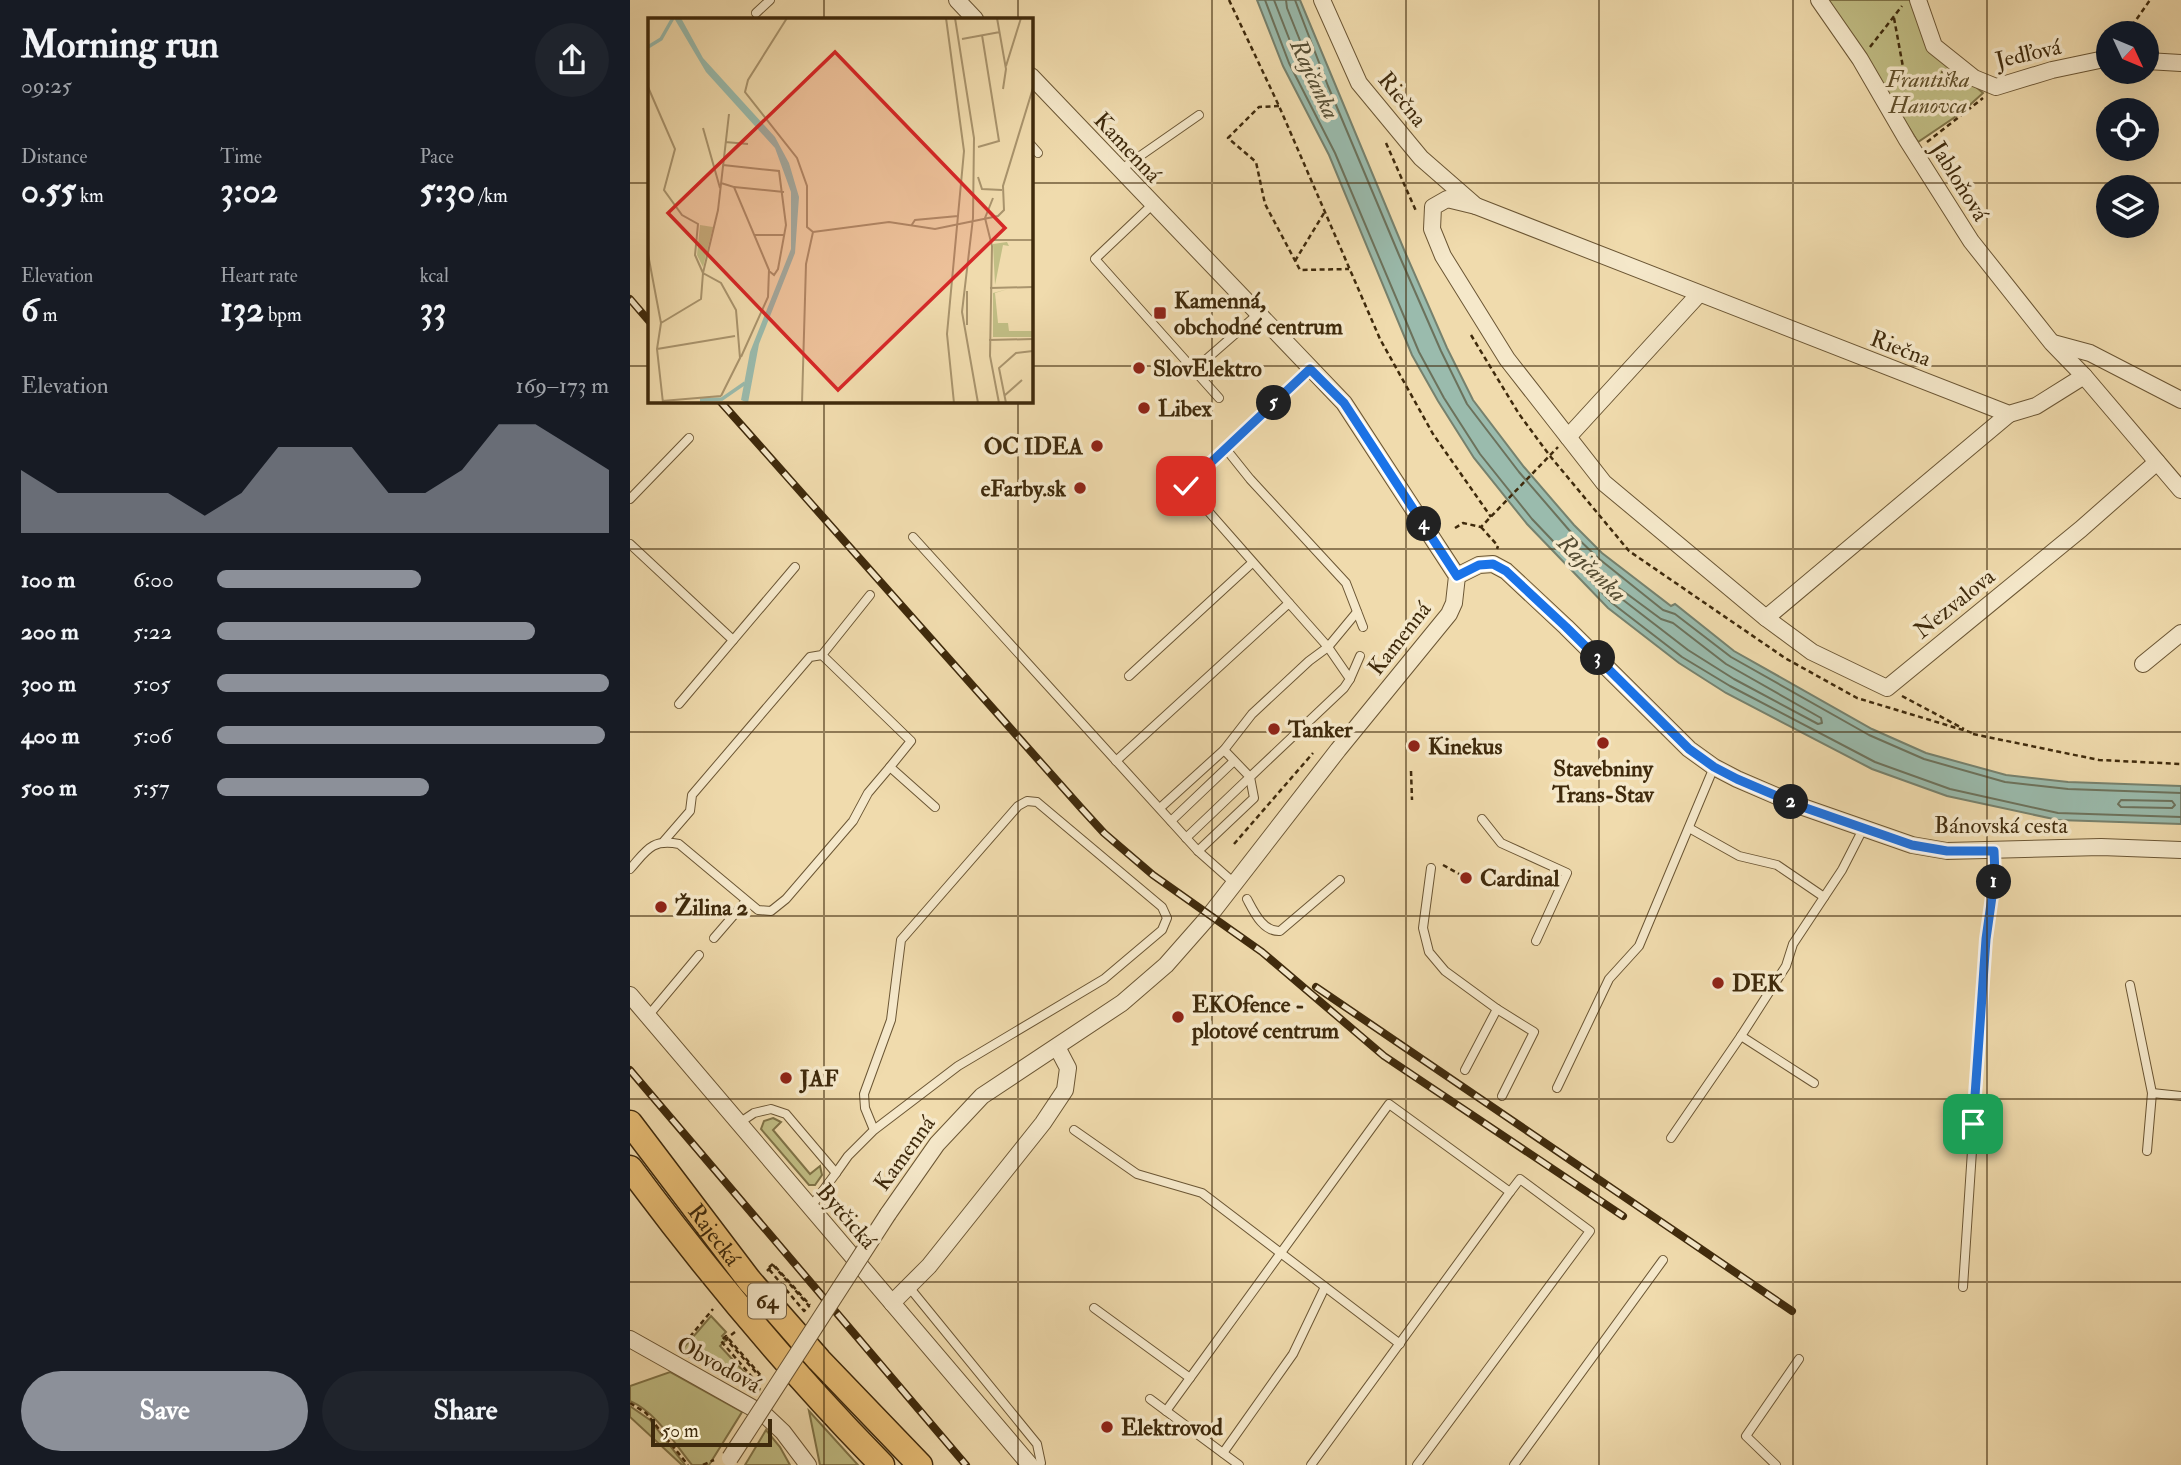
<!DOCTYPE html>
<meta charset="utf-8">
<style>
:root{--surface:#171b24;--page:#20242c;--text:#f1f3f6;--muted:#9ea1a6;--accent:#8c9099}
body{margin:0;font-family:"IM FELL Double Pica",serif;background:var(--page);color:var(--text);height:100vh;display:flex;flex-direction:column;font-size:26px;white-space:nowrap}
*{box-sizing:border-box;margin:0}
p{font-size:23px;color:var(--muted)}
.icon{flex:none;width:38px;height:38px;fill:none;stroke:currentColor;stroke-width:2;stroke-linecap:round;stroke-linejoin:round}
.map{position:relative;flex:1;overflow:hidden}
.drawer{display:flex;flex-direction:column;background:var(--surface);width:630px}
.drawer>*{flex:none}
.needle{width:46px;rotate:134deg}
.tools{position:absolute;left:1466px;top:21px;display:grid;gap:14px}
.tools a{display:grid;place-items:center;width:63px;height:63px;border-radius:50%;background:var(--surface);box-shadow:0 7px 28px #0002;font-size:35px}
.scale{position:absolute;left:21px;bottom:18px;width:121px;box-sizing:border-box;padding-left:7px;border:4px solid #3f2a0c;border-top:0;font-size:19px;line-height:24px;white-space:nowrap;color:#3f2a0c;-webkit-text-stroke:5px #f5e8ca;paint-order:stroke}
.pin{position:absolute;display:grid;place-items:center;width:60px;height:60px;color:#fff;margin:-30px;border-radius:14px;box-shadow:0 4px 10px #0006}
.km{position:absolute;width:35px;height:35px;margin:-18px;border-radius:50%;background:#222;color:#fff;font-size:19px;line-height:35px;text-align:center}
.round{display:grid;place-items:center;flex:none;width:74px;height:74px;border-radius:37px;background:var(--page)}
.headline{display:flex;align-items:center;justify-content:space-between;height:119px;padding:0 21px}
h1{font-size:38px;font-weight:700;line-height:52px}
.figures{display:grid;grid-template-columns:repeat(3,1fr);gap:10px;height:119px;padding:7px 21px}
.figures div{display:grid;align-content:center}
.figures b{font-size:35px;font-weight:700}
.figures small{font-size:19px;font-weight:400}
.figures p{font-size:19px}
.chart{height:196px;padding:14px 21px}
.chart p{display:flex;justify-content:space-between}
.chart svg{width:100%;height:126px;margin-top:7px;fill:var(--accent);opacity:.7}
.button{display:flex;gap:14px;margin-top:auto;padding:14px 21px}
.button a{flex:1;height:80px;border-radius:42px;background:var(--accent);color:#fff;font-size:28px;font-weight:700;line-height:80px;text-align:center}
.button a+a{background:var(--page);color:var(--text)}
ul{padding:0 21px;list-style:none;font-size:23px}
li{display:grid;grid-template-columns:112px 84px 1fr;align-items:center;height:52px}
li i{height:18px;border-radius:9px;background:var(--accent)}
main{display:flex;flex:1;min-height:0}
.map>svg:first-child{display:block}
</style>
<main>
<section class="drawer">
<div class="headline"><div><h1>Morning run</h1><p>09:25</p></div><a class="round"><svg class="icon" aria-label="share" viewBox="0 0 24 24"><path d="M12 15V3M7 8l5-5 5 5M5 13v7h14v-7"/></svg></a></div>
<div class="figures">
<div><p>Distance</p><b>0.55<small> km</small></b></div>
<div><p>Time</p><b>3:02</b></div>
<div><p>Pace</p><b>5:30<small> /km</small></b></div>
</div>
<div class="figures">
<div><p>Elevation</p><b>6<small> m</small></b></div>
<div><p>Heart rate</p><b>132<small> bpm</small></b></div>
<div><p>kcal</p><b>33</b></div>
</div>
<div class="chart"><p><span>Elevation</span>169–173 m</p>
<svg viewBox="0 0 160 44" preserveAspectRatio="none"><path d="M0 44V22L10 30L20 30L30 30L40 30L50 38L60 30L70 14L80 14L90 14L100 30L110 30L120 22L130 6L140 6L150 14L160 22V44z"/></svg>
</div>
<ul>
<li><b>100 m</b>6:00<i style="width:52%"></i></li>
<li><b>200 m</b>5:22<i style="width:81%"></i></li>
<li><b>300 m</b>5:05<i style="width:100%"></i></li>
<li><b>400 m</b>5:06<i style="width:99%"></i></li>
<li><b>500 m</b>5:57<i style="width:54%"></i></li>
</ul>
<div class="button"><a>Save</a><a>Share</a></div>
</section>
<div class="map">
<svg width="1551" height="1465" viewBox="0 0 1551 1465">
<rect width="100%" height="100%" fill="#f0dbad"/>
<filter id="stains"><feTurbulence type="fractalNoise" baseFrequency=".00286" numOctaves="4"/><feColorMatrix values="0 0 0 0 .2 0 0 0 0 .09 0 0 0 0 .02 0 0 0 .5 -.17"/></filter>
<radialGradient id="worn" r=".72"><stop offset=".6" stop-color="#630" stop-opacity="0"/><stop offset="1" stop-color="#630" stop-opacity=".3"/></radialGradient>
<!-- green -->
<g fill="#c1be85" stroke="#807448" stroke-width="2">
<polygon points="1198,0 1282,0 1300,47 1353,93 1331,113 1288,142"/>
<polygon points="143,1118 151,1122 143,1130 180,1174 190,1166 192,1175 185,1185 179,1185 131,1129 134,1121"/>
<polygon points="81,1316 96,1332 92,1336 96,1340 90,1346 130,1389 128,1393 50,1352"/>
<path d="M40 1372 112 1412 79 1465H62C44 1443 27 1413 0 1401V1386Z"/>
<polygon points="0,1406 20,1420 55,1465 52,1465 0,1417"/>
<polygon points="179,1411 228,1465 190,1465"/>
<polygon points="136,1430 150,1447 160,1465 115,1465"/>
</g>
<!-- water -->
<polygon fill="#9abbad" stroke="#76816d" stroke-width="2" points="627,0 670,0 775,252 817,348 843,400 894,467 944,525 972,553 1041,606 1045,604 1104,651 1242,729 1296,753 1376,775 1438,782 1551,786 1551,824 1428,820 1317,796 1242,769 1096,693 1049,663 978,608 897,524 844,458 808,401 782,355 699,155 653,66"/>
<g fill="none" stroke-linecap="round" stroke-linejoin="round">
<!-- shore -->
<g stroke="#6c725c" stroke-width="2">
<polyline points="635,0 659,63 705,153 789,352 814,398 850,454 902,519 982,603 1052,657 1100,686 1245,762 1320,789 1428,813 1551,817"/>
<polyline points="644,0 667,59 681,86 685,87 687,83 657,8 656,0"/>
<polyline points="665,0 698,86 769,255 811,351 837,404 889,472 939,530 968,558 1033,610 1045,614 1101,657 1239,735 1294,759 1375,782 1438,789 1551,793"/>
<polygon points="985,585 1031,619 1043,623 1096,664 1191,718 1192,723 1188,724 1104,679 1058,650 988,596 982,589"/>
<polygon points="1491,800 1542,801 1545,805 1542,808 1491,807 1488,804"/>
</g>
<!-- lane casing -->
<g stroke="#6b5634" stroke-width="10">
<g id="lane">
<polyline points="126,13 140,0"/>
<polyline points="401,145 408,153"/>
<polyline points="490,170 569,115"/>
<polyline points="522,205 465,259 589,398"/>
<polyline points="564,370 628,314"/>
<polyline points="596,449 620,479 716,583 733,627"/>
<polyline points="0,499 59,438"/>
<polyline points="283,537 568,851 603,882"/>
<polyline points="0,544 103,640"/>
<polyline points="659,603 556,486 680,368"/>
<polyline points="192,655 281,741 260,767 305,807"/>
<polyline points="499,676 622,563"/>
<polyline points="720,679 730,656"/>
<polyline points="49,704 165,567"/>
<polyline points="594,750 622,714 679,661 698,647 727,612"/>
<polyline points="486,761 659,603 698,647 720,679 714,688 620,777 624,798 568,851"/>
<polyline points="530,808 594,750 620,777 556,838"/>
<polyline points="852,819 871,843 937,873 906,941"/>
<polyline points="541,821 604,761"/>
<polyline points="1059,828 1109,856 1147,865 1194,897"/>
<polyline points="34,841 60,811 62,795 180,657 192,655 240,595"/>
<polyline points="801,868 793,928 799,952 815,971 867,1009 904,1032 872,1096"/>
<path d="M0 869C17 850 21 839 49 844L128 910 141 911 156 899 223 821 238 793 260 767"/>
<path d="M617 899C624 912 633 932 650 931L710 880"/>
<polyline points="84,938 116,901"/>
<polyline points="1500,985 1522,1093 1517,1151"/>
<polyline points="18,1016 69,955"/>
<polyline points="835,1070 867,1009"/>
<polyline points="1184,1083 1111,1036 1156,966 1163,944 1212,870 1233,829"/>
<polyline points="927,1088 979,979 1009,946 1084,767"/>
<polyline points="1522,1093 1551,1096"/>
<polyline points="109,1123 124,1113 141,1109 156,1114 206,1173 180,1208"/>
<polyline points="444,1130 507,1174 572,1193 770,1344"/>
<polyline points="1041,1138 1111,1036"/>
<polyline points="206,1173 218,1156 244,1130 328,1066 474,979 532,930 537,918 532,907 407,802 397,801 388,806 271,940 261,1020 234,1094 235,1108 244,1130"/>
<polyline points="279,1287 407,1444 411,1463 409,1465"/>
<polyline points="1333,1287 1356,939 1365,875 1364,851"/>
<polyline points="464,1308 560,1378"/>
<polyline points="520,1399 609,1465"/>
<polyline points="536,1411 759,1104 880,1192 681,1465"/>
<polyline points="593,1453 663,1354 695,1287"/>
<polyline points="787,1465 960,1231 890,1179 880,1192"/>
<polyline points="884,1465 1033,1260"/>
<polyline points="1146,1465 1116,1436 1169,1359"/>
</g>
</g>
<!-- street casing -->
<g stroke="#6b5634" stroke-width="18">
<g id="street">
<polyline points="327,0 345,19"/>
<polyline points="692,0 729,83 791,158 846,206 1379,414 1406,406 1454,376"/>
<polyline points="1189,0 1230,59 1277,140 1341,241 1422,343 1454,376 1551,490"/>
<polyline points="1288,0 1304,46 1344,78 1366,87 1422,70 1479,58"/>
<polyline points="1517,61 1551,63"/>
<polyline points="846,206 817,199 803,207 802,229 813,256 877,359 974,483 1136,618 1182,652 1257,688 1451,529 1527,462"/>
<polyline points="1423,343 1460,353 1551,400"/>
<polyline points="938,437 1069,294"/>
<polyline points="827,576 849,565 863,564 876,571 936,627 1059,749 1084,767 1107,779 1170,806 1282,845 1317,851 1471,847 1551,850"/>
<polyline points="1136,618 1379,414"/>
<polyline points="1513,664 1551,633"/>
<polyline points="0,995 400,1465"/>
<polyline points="258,1214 307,1144 352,1096 492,1003 536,965 580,915 708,750 819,614 824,603 827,576 714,403 401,76"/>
<polyline points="262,1303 299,1266 413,1123 435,1090 438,1068 427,1047"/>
<polyline points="0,1339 135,1415 153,1432 178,1465"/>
</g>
</g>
<!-- primary casing -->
<g stroke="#3f2a0c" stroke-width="27">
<g id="primary">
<path id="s1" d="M0 1123 119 1280 189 1360 290 1465"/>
<path d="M0 1168C78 1273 161 1372 252 1465"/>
</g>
</g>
<!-- path -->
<g stroke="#3f2a0c" stroke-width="2.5" stroke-dasharray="5 3.5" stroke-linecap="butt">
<polyline points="599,0 649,106 750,339 803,434 861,517"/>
<polyline points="1264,18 1273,67 1275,105"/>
<polyline points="1497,33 1520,0"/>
<polyline points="1240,47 1272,6"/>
<polyline points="649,106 629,107 598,138 626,162 635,204 670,270 719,269"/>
<polyline points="1297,142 1353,98"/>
<polyline points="756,143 786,211"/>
<polyline points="665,261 694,213"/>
<polyline points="841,335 889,414 920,456 999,551 1155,658 1227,698 1343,733"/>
<polyline points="851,527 868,546 867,549"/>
<polyline points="825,528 833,523 851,527 928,447"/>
<polyline points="1272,696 1334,729"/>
<polyline points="1343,734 1469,760 1551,764"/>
<polyline points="781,771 782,800"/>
<polyline points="604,844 683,753"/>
<polyline points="813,865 831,875"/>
<polyline points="216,1225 221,1219 230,1230"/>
<polyline points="137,1271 143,1265"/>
<polyline points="105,1332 96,1339 133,1380"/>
<polyline points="49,1350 83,1309"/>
<polyline points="0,1403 16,1413 58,1465"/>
<polyline points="73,1465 84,1460"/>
</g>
<!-- lane -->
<use href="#lane" stroke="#f5e8ca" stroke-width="8"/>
<!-- street -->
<use href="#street" stroke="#f5e8ca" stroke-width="16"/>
<!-- primary -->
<use href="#primary" stroke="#e8be76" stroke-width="24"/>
<!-- rail casing -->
<g stroke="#3f2a0c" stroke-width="8">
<g id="rail">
<polyline points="0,299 19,321"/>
<polyline points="90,401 452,809 474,833 523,875 632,952 754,1056 993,1216"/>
<polyline points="686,987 1162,1311"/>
<polyline points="0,1070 336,1465"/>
</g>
</g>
<!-- rail -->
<use href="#rail" stroke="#f5e8ca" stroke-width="5" stroke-dasharray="16" stroke-linecap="butt"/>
<!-- street-bridge casing -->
<g stroke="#6b5634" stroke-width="18" stroke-linecap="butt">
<polyline id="street-bridge" points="100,1458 258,1214"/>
</g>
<!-- path-bridge -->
<g stroke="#3f2a0c" stroke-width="2.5" stroke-dasharray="5 3.5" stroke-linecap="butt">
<polyline points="143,1265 179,1306 174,1311 138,1268 143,1264 180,1305"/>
<polyline points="128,1384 91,1341 96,1336 133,1378"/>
</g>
<!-- street-bridge -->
<use href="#street-bridge" stroke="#f5e8ca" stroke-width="16"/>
</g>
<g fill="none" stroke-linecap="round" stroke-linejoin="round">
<!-- route casing -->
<g stroke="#fff" stroke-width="14">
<polyline id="route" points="556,486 680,369 714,403 827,576 849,565 863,564 876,571 936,627 1059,749 1084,767 1107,779 1170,806 1282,845 1317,851 1364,851 1365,875 1356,939 1343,1124"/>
</g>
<!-- route -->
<use href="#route" stroke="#1a73e8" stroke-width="9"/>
</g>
<!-- grid -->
<path fill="none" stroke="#3f2a0c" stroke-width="2" stroke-opacity="0.55" d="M194 0V19M388 0V19M582 0V1465M776 0V1465M969 0V1465M1163 0V1465M1357 0V1465M0 183H19M401 183H1551M0 366H19M401 366H1551M194 401V1465M388 401V1465M0 549H1551M0 732H1551M0 916H1551M0 1099H1551M0 1282H1551"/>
<!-- markers -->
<g fill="#8f2418" stroke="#f5e8ca" stroke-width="2.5">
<rect x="523" y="306" width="14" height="14" rx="3.5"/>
<circle cx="509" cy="368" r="7"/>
<circle cx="514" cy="408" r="7"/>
<circle cx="467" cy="446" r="7"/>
<circle cx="450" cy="488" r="7"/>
<circle cx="644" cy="729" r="7"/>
<circle cx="973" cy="743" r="7"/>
<circle cx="784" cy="746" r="7"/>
<circle cx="836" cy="878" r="7"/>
<circle cx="31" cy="907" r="7"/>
<circle cx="1088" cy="983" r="7"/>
<circle cx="548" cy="1017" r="7"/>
<circle cx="156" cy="1078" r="7"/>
<circle cx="477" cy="1427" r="7"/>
</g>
<g text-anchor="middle" stroke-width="7" stroke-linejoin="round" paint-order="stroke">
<!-- shield labels -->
<rect fill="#f5e8ca" stroke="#766345" stroke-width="2" x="118" y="1283.5" width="38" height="35" rx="5"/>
<g font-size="21" font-weight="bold" fill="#3f2a0c">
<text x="137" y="1308">64</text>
</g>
<!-- street labels -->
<g font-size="23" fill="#3f2a0c" stroke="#f5e8ca">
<text transform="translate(1398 53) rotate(-13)" y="8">Jedľová</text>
<text transform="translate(773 99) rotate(51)" y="8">Riečna</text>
<text transform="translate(498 147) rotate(47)" y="8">Kamenná</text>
<text transform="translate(1330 181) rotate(58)" y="8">Jabloňová</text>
<text transform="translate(1271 348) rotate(21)" y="8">Riečna</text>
<text transform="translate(1324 603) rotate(-39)" y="8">Nezvalova</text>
<text transform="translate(769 638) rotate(-52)" y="8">Kamenná</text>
<text x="1371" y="833">Bánovská cesta</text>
<text transform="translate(274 1153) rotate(-54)" y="8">Kamenná</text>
<text transform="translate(217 1216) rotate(49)" y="8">Bytčická</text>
<text dy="8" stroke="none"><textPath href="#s1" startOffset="140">Rajecká</textPath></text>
<text transform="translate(89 1364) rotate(29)" y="8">Obvodová</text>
</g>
<!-- park labels -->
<g font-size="23" font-style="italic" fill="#604f2a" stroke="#f5e8ca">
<text x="1298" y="87">Františka<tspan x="1298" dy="26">Hanovca</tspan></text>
</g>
<!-- poi labels -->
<g font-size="23" font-weight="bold" fill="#3f2a0c" stroke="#f5e8ca" text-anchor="start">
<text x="544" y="308">Kamenná,<tspan x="544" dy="26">obchodné centrum</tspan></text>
<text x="523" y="376">SlovElektro</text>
<text x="528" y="416">Libex</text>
<text x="453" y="454" text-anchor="end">OC IDEA</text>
<text x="436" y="496" text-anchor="end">eFarby.sk</text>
<text x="658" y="737">Tanker</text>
<text x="798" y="754">Kinekus</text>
<text x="973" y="776" text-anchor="middle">Stavebniny<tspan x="973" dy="26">Trans-Stav</tspan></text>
<text x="850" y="886">Cardinal</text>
<text x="45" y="915">Žilina 2</text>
<text x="1102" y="991">DEK</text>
<text x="562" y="1012">EKOfence -<tspan x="562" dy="26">plotové centrum</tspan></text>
<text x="170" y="1086">JAF</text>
<text x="491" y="1435">Elektrovod</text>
</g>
<!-- water labels -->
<g font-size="24" font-style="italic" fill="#564e34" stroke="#f5e8ca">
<text transform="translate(685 79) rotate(65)" y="8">Rajčanka</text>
<text transform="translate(962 568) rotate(44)" y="8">Rajčanka</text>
</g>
</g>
<!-- overview -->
<g transform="translate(18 18)">
<rect width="385" height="385" fill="#f0dbad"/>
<path d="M52 207 65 209 55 249 49 237ZM359 224 361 228 355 227 347 267 345 226ZM360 271 347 275 350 305H360L361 313H385V319H345V275Z" fill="#c1be85"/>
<path d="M26 0H33L55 40 127 119 141 145 151 179 147 235 111 326 100 385 93 382 102 334 143 231V174L127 130 58 54Z" fill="#9abbad"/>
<path fill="none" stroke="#9abbad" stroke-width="3.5" d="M0 29 13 21 25 0M52 382 74 381 97 365"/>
<path fill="none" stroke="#a9946d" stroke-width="2" d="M139 0 100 62 97 74 149 140 159 168V209L165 214M298 0 316 133 299 316 306 385M307 0 326 120 325 200 314 294 330 385M349 0 358 51 355 71M314 21 352 14M358 48 373 0M0 69 27 131 16 172 34 197 50 206 47 237 55 255 53 281 13 305M55 110 72 170M77 124 100 126M330 129 351 123 334 17M75 147 131 153 138 207 130 251 126 257 121 253M330 159 334 171 354 172M73 165 86 169 121 252 120 279 93 339M86 169 136 174M345 180 337 200 344 228 342 338 351 385M263 208 267 202 310 198M165 214 241 204 287 211 350 198 356 192 355 168 385 70M106 217H137M343 222H385M0 236 13 305 9 331 15 385M342 270 385 269M319 307V273M341 322 385 321M9 331 87 318M73 378 92 340 88 292 73 265 55 255 70 192 81 96M356 378 374 362M14 383 73 378M154 385 158 246 165 214M358 385 351 350 368 335 385 333"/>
<path fill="#d62828" fill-opacity="0.15" stroke="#d62828" stroke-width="3.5" d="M187 34 357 210 190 372 20 195Z"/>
<rect width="385" height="385" fill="none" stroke="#3f2a0c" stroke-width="3.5"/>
</g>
<rect width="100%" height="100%" filter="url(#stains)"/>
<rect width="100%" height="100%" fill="url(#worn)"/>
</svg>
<div class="tools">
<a><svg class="needle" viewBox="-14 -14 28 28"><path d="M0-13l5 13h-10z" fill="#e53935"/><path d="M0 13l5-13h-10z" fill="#9ea1a6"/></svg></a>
<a><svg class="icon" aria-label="locate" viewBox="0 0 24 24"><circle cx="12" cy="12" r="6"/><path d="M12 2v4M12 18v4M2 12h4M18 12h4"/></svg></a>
<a><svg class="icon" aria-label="layers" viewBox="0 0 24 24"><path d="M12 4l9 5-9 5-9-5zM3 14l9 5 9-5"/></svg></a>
</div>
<div class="scale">50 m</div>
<div class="pin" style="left:1343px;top:1124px;background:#1e9e55"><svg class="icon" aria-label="arrive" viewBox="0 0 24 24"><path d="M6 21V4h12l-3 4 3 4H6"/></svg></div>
<div class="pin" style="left:556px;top:486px;background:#d93025"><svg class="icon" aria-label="check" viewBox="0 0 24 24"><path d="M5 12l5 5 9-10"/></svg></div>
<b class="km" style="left:1364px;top:882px">1</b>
<b class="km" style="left:1161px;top:802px">2</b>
<b class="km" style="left:968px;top:658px">3</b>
<b class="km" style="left:794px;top:524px">4</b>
<b class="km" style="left:644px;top:403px">5</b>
</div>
</main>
